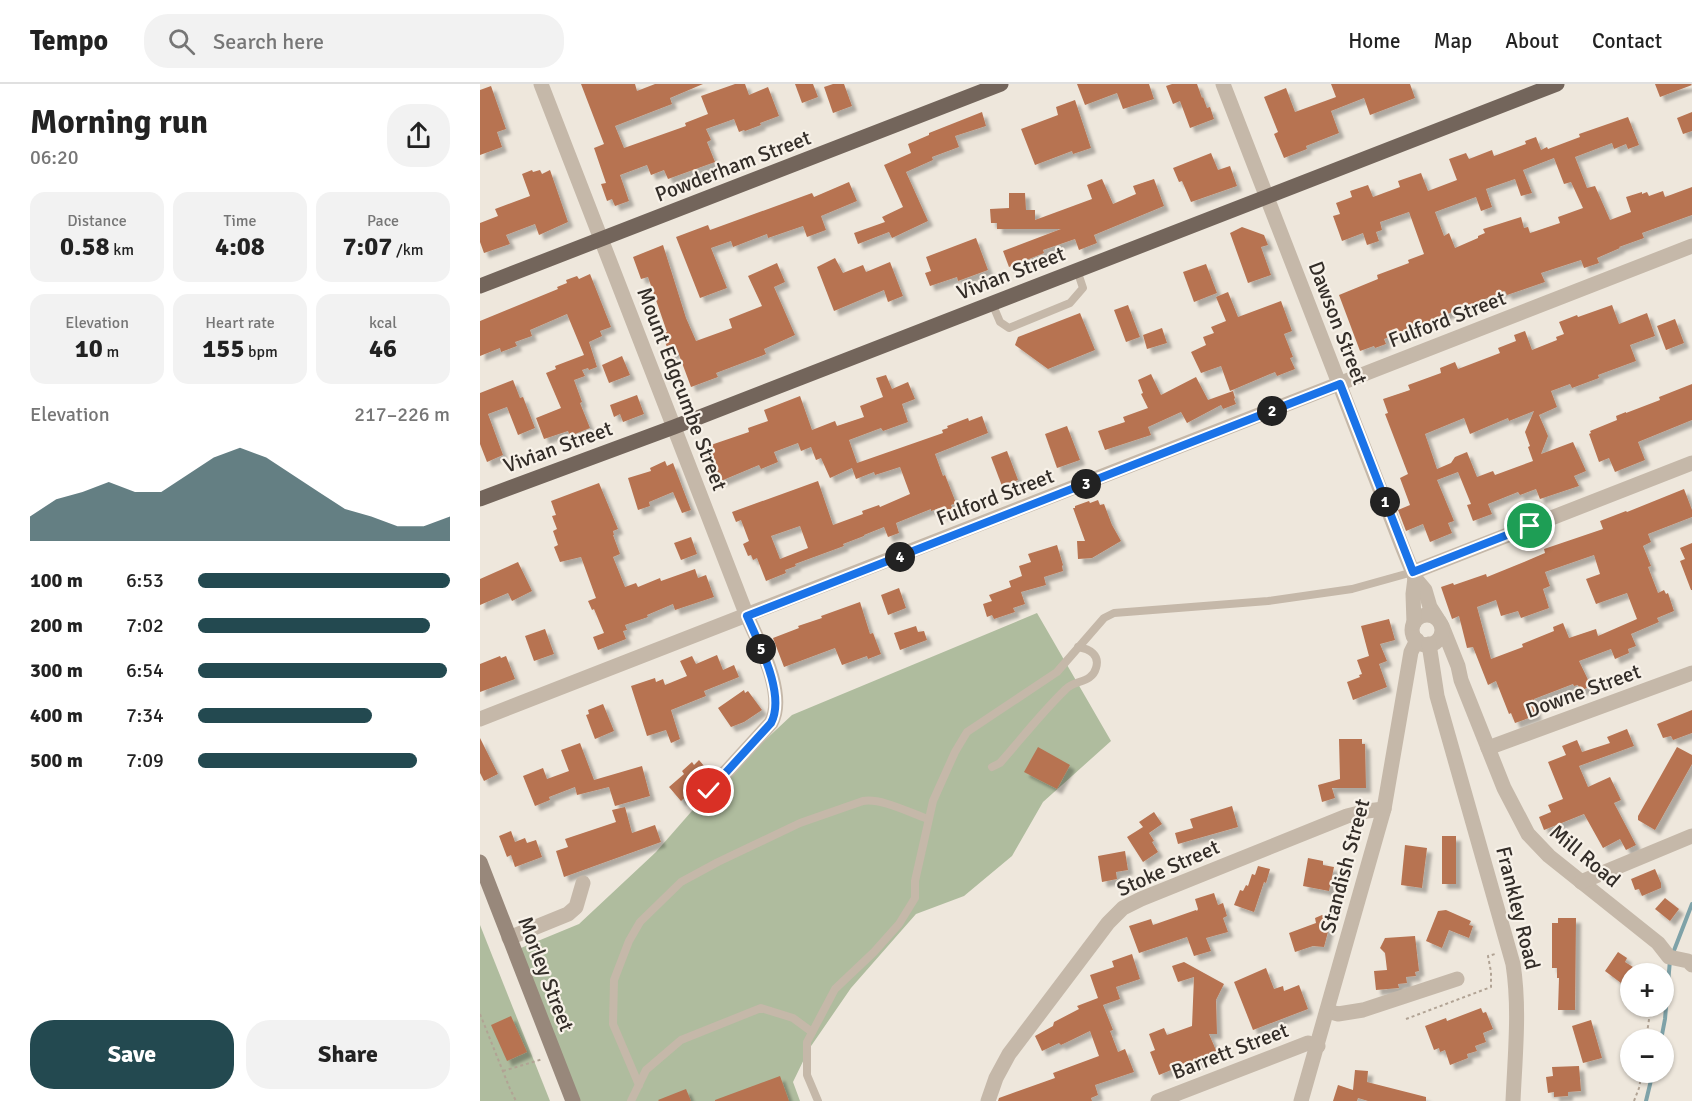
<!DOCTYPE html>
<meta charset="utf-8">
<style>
:root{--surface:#fff;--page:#f2f2f2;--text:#222;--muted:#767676;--line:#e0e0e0;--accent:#234950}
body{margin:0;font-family:Signika,sans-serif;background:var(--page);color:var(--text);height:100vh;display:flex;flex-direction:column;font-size:22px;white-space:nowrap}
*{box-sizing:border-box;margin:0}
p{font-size:20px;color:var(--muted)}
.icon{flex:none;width:33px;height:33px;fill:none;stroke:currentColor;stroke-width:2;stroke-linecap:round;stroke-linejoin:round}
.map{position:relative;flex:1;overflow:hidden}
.sheet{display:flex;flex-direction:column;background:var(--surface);width:480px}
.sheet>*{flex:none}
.fabs{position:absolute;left:1140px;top:879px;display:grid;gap:12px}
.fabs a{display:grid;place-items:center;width:54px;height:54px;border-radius:50%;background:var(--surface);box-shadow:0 2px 4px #0004;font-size:30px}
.pin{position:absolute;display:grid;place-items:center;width:51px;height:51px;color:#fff;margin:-26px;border:3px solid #fff;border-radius:50%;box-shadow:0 2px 6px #0007}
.km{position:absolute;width:30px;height:30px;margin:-15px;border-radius:50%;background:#222;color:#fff;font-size:16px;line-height:30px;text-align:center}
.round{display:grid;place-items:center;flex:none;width:63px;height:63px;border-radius:24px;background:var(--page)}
.head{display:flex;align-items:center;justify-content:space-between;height:102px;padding:0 30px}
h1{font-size:33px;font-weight:800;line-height:45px}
.metrics{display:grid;grid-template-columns:repeat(3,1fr);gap:9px;height:102px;padding:6px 30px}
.metrics div{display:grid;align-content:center;border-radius:15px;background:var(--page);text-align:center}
.metrics b{font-size:26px;font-weight:800}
.metrics small{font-size:16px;font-weight:400}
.metrics p{font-size:16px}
.chart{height:168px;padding:12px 30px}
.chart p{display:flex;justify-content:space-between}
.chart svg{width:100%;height:108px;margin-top:6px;fill:var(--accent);opacity:.7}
.button{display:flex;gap:12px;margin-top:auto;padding:12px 30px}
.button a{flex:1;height:69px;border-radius:24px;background:var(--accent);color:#fff;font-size:24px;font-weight:800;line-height:69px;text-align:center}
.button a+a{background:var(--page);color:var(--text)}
ul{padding:0 30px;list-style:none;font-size:20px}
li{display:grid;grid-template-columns:96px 72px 1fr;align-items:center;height:45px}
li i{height:15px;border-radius:8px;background:var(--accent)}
header{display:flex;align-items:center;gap:36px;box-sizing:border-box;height:84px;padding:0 30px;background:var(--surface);border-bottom:2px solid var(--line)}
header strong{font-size:28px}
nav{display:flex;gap:33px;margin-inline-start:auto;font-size:21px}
.search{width:420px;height:54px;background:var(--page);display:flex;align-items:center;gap:15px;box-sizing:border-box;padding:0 21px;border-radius:24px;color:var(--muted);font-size:22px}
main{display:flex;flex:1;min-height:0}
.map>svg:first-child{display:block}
</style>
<header>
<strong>Tempo</strong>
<div class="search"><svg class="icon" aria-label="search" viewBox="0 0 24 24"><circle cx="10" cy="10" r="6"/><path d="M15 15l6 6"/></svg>Search here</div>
<nav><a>Home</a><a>Map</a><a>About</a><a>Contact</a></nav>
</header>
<main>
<section class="sheet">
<div class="head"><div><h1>Morning run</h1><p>06:20</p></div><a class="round"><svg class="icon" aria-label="share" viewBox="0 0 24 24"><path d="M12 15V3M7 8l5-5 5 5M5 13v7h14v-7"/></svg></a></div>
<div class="metrics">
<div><p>Distance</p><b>0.58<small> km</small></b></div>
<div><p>Time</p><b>4:08</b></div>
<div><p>Pace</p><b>7:07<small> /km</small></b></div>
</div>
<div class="metrics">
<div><p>Elevation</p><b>10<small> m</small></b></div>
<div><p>Heart rate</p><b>155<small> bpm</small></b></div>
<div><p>kcal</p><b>46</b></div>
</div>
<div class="chart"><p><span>Elevation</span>217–226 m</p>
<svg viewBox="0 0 160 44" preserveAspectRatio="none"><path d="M0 44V34L10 27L20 24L30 20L40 24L50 24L60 17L70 10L80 6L90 10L100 17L110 24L120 31L130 34L140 38L150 38L160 34V44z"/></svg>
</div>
<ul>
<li><b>100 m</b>6:53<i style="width:100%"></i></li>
<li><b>200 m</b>7:02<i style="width:92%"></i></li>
<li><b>300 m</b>6:54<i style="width:99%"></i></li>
<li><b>400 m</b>7:34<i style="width:69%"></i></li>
<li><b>500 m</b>7:09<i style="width:87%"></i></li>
</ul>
<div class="button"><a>Save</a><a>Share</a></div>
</section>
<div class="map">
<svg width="1212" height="1017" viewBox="0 0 1212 1017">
<defs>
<filter id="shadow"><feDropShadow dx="5" dy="5" stdDeviation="1.5" flood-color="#0004"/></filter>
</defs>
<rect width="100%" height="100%" fill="#eee7dc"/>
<!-- green -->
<g fill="#afbc9e">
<polygon points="557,529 631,657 563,718 532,772 484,812 436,830 371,904 329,965 313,998 320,1017 99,1017 36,866 99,840 176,768 225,712 312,631"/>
<polygon points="0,841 70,1017 0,1017"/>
</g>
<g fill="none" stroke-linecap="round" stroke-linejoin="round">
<!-- stream -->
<g stroke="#7ea2a8" stroke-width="4">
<polyline points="1193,869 1212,820"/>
<polyline points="1181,956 1185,935 1190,876"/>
<polyline points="1166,1017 1173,988"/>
</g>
</g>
<!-- building -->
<g fill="#b77351" fill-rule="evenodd" filter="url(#shadow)">
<polygon points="101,0 155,0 157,7 175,0 223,0 190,14 192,20 135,42 144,64 206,42 205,39 228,30 221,12 255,0 265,0 269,11 288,3 299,32 280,39 281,41 265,47 264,46 259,48 254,35 226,45 231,56 227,58 235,78 188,95 184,86 171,91 167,81 140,91 149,117 135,122 132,115 127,117 121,100 126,99 114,64 124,60"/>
<polygon points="315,0 333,0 338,13 322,19"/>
<polygon points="353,0 364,0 372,22 353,29 344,3"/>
<polygon points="597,0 669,0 674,15 643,25 637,9 605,21"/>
<polygon points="692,0 717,0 722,14 723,13 727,24 730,23 734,35 710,44 700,17 693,20 686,2"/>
<polygon points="851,0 930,0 935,14 890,31 884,14 851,27 859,49 826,62 827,65 804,74 794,50 798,48 784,13 806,4 815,28 856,13"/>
<polygon points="1175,0 1211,0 1212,1 1180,13"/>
<polygon points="11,2 26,45 17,48 22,63 0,71 0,6"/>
<polygon points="595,16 611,64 593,70 592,67 555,81 541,45 578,31 576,23"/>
<polygon points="502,28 506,42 475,52 479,63 452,73 453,76 426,88 448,137 412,154 409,148 378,160 374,149 405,138 402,133 423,123 404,81 431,69 428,60 449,51 449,49"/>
<polygon points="1212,28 1212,47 1203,50 1197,34"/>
<path d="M1148 33 1159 61 1148 65 1146 60 1134 65 1132 59 1095 73 1107 104 1115 102 1130 136 1151 128 1146 113 1162 108V110L1167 108 1169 112 1183 107 1185 113 1212 103V131L1162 149 1164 154 1139 163 1140 164 1117 174 1119 179 1104 184 1101 176 1061 189 1065 198 1027 211 1025 207 904 255 906 260 895 264 894 262 880 267 859 211 898 195 897 191 929 179 928 176 944 170 929 128 900 138 902 146 896 148 899 157 887 161 883 149 862 157 853 132 860 130 856 119 872 113 870 107 888 101 893 113 920 103 918 97 941 89 948 107 977 96 969 75 986 69 989 75 1012 66 1014 72 1046 60 1045 57 1056 53 1061 66 1067 63 1068 65 1100 53 1099 50ZM1074 74 1084 100 1091 98 1103 124 1078 133 1080 139 1050 149 1048 143 1044 144 1041 133 1003 145 1005 149 998 152V154L975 164 969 149 964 152 955 128 996 113 1001 127 1012 123 1006 105 1035 95 1041 112 1052 109 1043 86Z"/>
<polygon points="731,69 738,86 750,82 757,102 711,118 702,97 699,98 693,84"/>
<polygon points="52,86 53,88 60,86 62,90 70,86 88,138 59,151 55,140 26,151 30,160 4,169 0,158 0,139 18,132 15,125 50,112 42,90"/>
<polygon points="622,95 633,120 656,110 653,102 674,95 684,122 614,151 617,159 599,166 595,155 563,166 564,169 529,183 523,167 581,145 517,145 517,139 511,139 510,125 529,124 529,109 545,109 546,126 555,126 555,136 612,115 607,101"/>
<polygon points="369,98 377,117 341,132 346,146 327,153 323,142 288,154 287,150 253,163 251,157 231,164 247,204 220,214 196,153 228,141 230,146 332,109 334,113"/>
<polygon points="762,143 784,151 788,161 781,163 791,191 768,199 750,149"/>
<polygon points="496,154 508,186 478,197 477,193 450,202 445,189 451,187 446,173"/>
<polygon points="183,161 206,234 216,257 252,244 249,235 282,222 268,192 297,179 305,198 294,203 315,251 284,265 286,270 236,289 238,293 211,303 198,268 190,271 182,250 187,248 168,193 161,195 153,173"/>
<polygon points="355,174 363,189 383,181 386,188 410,178 423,212 408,218 404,206 354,227 337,183"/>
<polygon points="726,180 737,209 714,218 703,188"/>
<polygon points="110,190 131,243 120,247 122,252 109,258 117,283 109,286 108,284 102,286 105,292 94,296 102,318 100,319 110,344 90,352 88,347 64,355 56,334 81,324 66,289 76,285 75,282 104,271 87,230 50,246 52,252 35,258 37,262 21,268 20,264 0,272 0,237 78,205 77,203 87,199 86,196 97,192 99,195"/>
<polygon points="748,208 758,233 801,217 812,247 804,250 813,273 810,274 815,285 797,292 795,288 750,307 741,282 721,289 711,268 726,261 723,253 734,249 731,243 746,237 736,213"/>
<polygon points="648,221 660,253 646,258 634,226"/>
<path d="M1132 221 1139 240 1167 229 1175 252 1150 261 1156 277 1118 291 1119 294 1092 304 1090 300 1071 307 1077 323 1059 331 1068 352 1061 370 1093 358 1106 387 1094 392 1099 402 1060 415 1056 405 1040 411 1038 408 1008 420 1012 430 993 437 987 421 991 420 978 388 957 396 974 437 968 439 972 449 950 458 943 440 926 447 918 426 930 421 920 394 928 390 905 330 908 329 903 315 930 306 928 301 961 289 960 284 975 278 978 285 1020 269 1018 264 1036 257 1034 251 1045 247 1052 266 1077 256 1076 253 1084 250 1079 238 1097 231 1098 233ZM1054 327 1045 348 1050 362 1048 363 1053 377 1015 391 1013 387 997 393 987 368 975 373 971 379 957 385 945 350 984 334 990 350 1028 334 1029 337Z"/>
<polygon points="600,229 615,266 568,285 535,261 538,253"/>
<polygon points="1195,235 1204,259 1186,266 1177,242"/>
<polygon points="682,244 687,259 667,265 663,251"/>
<polygon points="142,272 150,291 129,299 122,281"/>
<polygon points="671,290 681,311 716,293 728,316 753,307 755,314 754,315 756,320 743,325 741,321 707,339 701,328 668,343 671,351 625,366 618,347 645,338 643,333 668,324 661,310 663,309 658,296"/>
<path d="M406 291 412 305 428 298 435 315 422 320 428 338 403 347 401 344 369 356 377 379 463 349 462 346 468 344 467 342 488 334 489 337 502 332 508 349 455 370 463 392 465 391 476 419 471 421 474 428 463 432 460 424 451 427V425L416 439 419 449 408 453 404 443 384 451V452L363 460 364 462 315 480 316 482 305 486 306 489 286 497 277 474 273 476 271 471 268 472 263 460 269 457 261 436 256 438 252 428 338 397 353 441 383 430 382 427 399 421 400 423 430 410 420 383 395 391 394 388 376 395 372 384 350 394 341 374 336 376 331 363 321 367 318 359 294 368 298 378 281 385 279 381 236 399 222 364 269 348 268 344 288 337 284 326 320 312 332 346 355 337 357 342 384 333 380 322 403 313 396 294ZM320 442 328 464 300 475 291 452Z"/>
<polygon points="33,296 40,314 43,313 55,344 38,351 27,323 8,330 23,371 7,378 0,360 0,309"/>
<polygon points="1212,300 1212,336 1158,358 1165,376 1135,388 1129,374 1119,378 1109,350 1111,349 1110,347 1137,336 1136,332 1146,328 1146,329 1180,316 1179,313"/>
<polygon points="157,311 164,330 143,338 140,330 134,333 130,321"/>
<polygon points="587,342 600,376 577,384 565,350"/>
<polygon points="527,367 538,396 522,402 511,373"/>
<polygon points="185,377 187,382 193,379 211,426 202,429 193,408 169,418 170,422 158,426 148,394 171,387 170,384"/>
<polygon points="119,399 138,445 133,447 134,451 133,451 140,470 133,473 145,503 156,499 158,503 180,494 181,497 215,485 218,494 226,491 234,513 195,526 193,520 167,531 168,533 145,541 147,546 143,547 146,555 118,566 113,553 124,549 114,525 112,526 108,517 116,514 101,473 80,478 74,463 78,461 73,447 77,445 72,432 76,431 71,417"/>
<path d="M1204 405 1212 426V433L1168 450 1171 458 1163 462 1171 482 1168 483 1178 509 1184 506 1186 510 1188 509 1194 527 1177 534 1179 538 1151 550 1156 562 1148 565 1149 569 1135 575 1131 565 1099 577 1111 602 1100 607 1098 601 1094 602 1093 600 1054 615 1055 619 1054 620 1057 631 1035 639 1031 629 1029 630 1016 597 1008 601 993 563 987 564 979 532 972 535 961 503 973 499 974 501 1006 490 1007 493 1044 478 1065 469 1064 465 1123 445 1120 437 1146 427 1147 428ZM1114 471 1120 490 1106 495 1116 520 1147 509 1157 535 1118 552 1116 545 1089 554 1083 539 1073 543 1074 547 1042 560 1043 563 1011 575 997 523 1016 516 1021 532 1038 527 1041 534 1069 524 1063 505 1070 502 1065 488Z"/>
<polygon points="618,416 620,421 624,420 632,441 641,457 612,474 598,475 597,457 605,457 593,424 595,424 595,422 609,417 610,419"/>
<polygon points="211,453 217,470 201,476 194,459"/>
<polygon points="1212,459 1212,506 1211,506 1200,477 1205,475 1200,464"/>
<polygon points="577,461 583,481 582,482 583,487 564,493 566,501 541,508 545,520 533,524 535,528 514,535 512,531 507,533 503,520 512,517 509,511 531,503 529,497 542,492 539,482 551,478 548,470"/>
<polygon points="38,478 52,507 32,517 28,509 0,521 0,495"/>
<polygon points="419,504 426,524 408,531 401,511"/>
<polygon points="380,518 390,550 393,549 401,570 388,575 387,572 362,581 355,564 304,583 293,554 319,544 318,542 342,534 341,532"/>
<polygon points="909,535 915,556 900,560 907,577 899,580 907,603 873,616 867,598 880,593 879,591 882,590 877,576 889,572 881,542"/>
<polygon points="436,542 438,548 444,547 447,556 420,566 414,549"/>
<polygon points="65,545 74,570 54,577 45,552"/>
<polygon points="237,571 243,586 254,581 259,593 224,607 226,612 191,626 200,655 191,659 186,646 167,652 151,602 175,594 176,598 183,595 185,601 207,592 200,577 212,572 216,580"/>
<polygon points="20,572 21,574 26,572 35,595 0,608 0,580"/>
<polygon points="264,606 265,609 268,607 282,626 264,638 251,643 238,624"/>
<polygon points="123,620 134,647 115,655 106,631 109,630 108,626"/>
<polygon points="1212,626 1212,649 1193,656 1191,652 1183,654 1177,640"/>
<polygon points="1147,645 1154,662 1099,682 1108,703 1130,693 1141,716 1134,719 1156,761 1146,766 1140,755 1123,764 1104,730 1064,746 1059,733 1071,728 1068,721 1083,715 1068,678 1086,671 1082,662 1097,656 1102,668 1130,659 1127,653"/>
<polygon points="0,654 18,690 4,697 0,689"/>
<polygon points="859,655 882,655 882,660 885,660 886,704 852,704 855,714 842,718 838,701 860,695"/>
<polygon points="100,659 114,696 162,682 170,712 135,722 129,703 97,711 95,703 69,713 70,716 55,722 43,692 63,684 67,695 89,687 81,666"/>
<polygon points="558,663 590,681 577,705 544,688"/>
<polygon points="1197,663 1212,671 1212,680 1175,746 1158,736 1158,732"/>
<polygon points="219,676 231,690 201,717 189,703 204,690 202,687 212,678 214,681"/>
<polygon points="752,722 758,743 698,760 695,749 713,744 710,735"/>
<polygon points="145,723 152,749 175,741 181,758 84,793 76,767 88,763 85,755 136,738 132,726"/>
<polygon points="674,728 682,740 669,749 674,757 672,758 678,768 663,778 647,753 663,743 659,738"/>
<polygon points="31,747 35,758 45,754 47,759 56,756 62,773 35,783 31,771 27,773 19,752"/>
<rect x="962" y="752" width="14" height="48"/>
<polygon points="925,761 947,764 942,804 921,801"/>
<polygon points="645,767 648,786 636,788 637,795 622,798 618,772"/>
<polygon points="828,774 843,777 843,781 854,783 849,807 823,802"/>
<polygon points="778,782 790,785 786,799 784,798 774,828 754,821 760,806 763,807 766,801 768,802 772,790 775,791"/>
<polygon points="1175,785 1181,799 1181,804 1162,812 1159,805 1155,806 1151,795"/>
<polygon points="734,809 738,821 743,819 747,832 743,834 748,848 726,854 731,867 714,872 707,853 659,869 649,842 671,835 673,841 716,826 717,827 718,825 715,815"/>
<polygon points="1185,814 1199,825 1190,837 1175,825"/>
<polygon points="966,826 991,837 989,841 993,842 989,854 969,846 962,864 946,857 958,827"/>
<polygon points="842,831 850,834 849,839 850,840 844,863 833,862 815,868 809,849 836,839 835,834"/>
<polygon points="1078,834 1096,834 1095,926 1078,926 1079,894 1077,894 1077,884 1072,884 1072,839 1078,839"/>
<polygon points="935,852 939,887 935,888 936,892 926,893 927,899 918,900 919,904 896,906 894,887 907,886 905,869 900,864 905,854"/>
<polygon points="1138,868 1147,874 1145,878 1153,883 1141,899 1125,887"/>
<polygon points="652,870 660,895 636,903 640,915 623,921 633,946 630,947 638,968 645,965 654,988 615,1001 618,1011 611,1014 612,1017 518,1017 519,1014 575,994 573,989 619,972 610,947 581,961 579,959 562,967 555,952 573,942 574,938 599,925 597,922 618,914 610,891 634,883 632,877"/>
<polygon points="704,878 744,900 736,916 737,950 729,950 738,971 702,985 701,982 679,991 670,968 675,966 669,950 684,944 687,951 712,942 714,893 698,898 692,882"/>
<polygon points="786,884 794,905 803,902 804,907 819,901 828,925 773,946 754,898"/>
<polygon points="1001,924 1003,929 1006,928 1013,945 1003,949 1006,958 995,962 997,967 987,970 988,974 970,981 965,966 960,968 959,964 954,966 945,942 966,934 967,937"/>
<polygon points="31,932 47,968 27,977 11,941"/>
<polygon points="1111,936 1122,974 1103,979 1092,942"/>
<polygon points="1099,982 1101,1007 1088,1008 1088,1012 1074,1013 1074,1008 1068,1009 1066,993 1073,992 1072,983"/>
<polygon points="875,986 888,987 887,998 946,1013 946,1017 888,1017 878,1014 877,1017 853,1017 858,1001 873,1006"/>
<polygon points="300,992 309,1017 235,1017 235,1016"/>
<polygon points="206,1005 211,1017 179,1017 178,1016"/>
</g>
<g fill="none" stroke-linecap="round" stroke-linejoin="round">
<!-- path -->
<g stroke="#b1a394" stroke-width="2" stroke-dasharray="3 3" stroke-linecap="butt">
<polyline points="1176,890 1177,880"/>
<polyline points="0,930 30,1005 36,1017"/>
<polyline points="926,935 1011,903 1011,888 1008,872 1015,870"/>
<polyline points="1166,956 1171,922"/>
<polyline points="23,987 63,975"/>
<polyline points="1154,1017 1159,1004 1162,988"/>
</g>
<!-- service -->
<g stroke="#c5b8a9" stroke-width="8">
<polyline points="512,219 520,238 529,244 590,219 603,204 597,186"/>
<path d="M512 683 520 679C542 654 563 627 586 605 595 596 612 599 616 584 620 571 610 565 598 563"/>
<path d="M159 1001 133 940 134 896 149 857 160 838 201 798 238 778 320 739 383 717C402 714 430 729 448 735"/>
<polyline points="151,1017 166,986 201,956 281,924 313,934 332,948"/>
<polyline points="338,1017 327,991 327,958 355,905 394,868 419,840 435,814 435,797 453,717 475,668 487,648 577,588 624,534 634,529 788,517 872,505 933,488"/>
</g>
<!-- minor -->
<g stroke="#c5b8a9" stroke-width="15">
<path d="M61 0 267 532C279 559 307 611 291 639L229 707"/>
<polyline points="933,488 1212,379"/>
<polyline points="962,542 978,582 981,596 1024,704 1048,750 1069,772 1178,859 1189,873 1208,877 1212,881"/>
<polyline points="0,635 1212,162"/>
<polyline points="1008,664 1212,589"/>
<polyline points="1101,798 1212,752"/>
<polyline points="29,854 88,830 96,823 103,799"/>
<polyline points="847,927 858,930 883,926 977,895"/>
<polyline points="508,1017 516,994 529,970 628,839 643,824 661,815 867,732 887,727 904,725"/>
<polyline points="678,1017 828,959 838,962"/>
<polyline points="821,1017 904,725 931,568 937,556"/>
</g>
<!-- tertiary -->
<g stroke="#c5b8a9" stroke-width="15">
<polyline points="743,0 922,462 935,494 945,506 950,523 957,534"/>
<circle cx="947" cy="546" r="15"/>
<polyline points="934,539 933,510 935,494"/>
<path d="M949 560 957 612 1033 880C1040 925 1035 971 1033 1017"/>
</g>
<!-- secondary -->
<polyline stroke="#98887b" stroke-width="15" points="0,778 93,1017"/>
<!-- primary -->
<g stroke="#73655b" stroke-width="15">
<polyline points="0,202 521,0"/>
<polyline points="0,415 194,343 1077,0"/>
</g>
</g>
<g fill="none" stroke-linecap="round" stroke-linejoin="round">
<!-- route casing -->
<g stroke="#fff" stroke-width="12">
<path id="route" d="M229 707 291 639C306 611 279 560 267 532L860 300 933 488 1050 442"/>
</g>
<!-- route -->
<use href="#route" stroke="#1a73e8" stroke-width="8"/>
</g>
<g text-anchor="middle" stroke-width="4.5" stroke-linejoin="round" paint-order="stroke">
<!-- street labels -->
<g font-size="21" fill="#332d28" stroke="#f7f1e8">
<text transform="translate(253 82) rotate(-21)" y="7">Powderham Street</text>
<text transform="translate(531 189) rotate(-21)" y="7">Vivian Street</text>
<text transform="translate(967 235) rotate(-21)" y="7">Fulford Street</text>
<text transform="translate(858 239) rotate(69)" y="7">Dawson Street</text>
<text transform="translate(202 305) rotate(69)" y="7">Mount Edgcumbe Street</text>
<text transform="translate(78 363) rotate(-20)" y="7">Vivian Street</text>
<text transform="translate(515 413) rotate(-21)" y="7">Fulford Street</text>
<text transform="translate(1103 607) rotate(-20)" y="7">Downe Street</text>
<text transform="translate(1105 772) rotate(40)" y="7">Mill Road</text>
<text transform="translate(865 782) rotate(-75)" y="7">Standish Street</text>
<text transform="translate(688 784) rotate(-24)" y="7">Stoke Street</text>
<text transform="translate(1038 824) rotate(76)" y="7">Frankley Road</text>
<text transform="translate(66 890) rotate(69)" y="7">Morley Street</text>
<text transform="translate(750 967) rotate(-21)" y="7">Barrett Street</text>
</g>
</g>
</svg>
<div class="fabs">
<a>+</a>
<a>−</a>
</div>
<div class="pin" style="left:1050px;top:442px;background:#1e9e55"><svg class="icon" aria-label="arrive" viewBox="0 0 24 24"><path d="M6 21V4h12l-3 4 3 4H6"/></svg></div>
<div class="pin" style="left:229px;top:707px;background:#d93025"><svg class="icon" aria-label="check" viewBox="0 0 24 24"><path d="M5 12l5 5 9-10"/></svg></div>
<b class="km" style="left:905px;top:418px">1</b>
<b class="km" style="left:792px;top:327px">2</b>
<b class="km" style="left:606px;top:400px">3</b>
<b class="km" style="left:420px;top:473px">4</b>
<b class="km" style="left:281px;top:565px">5</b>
</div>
</main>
